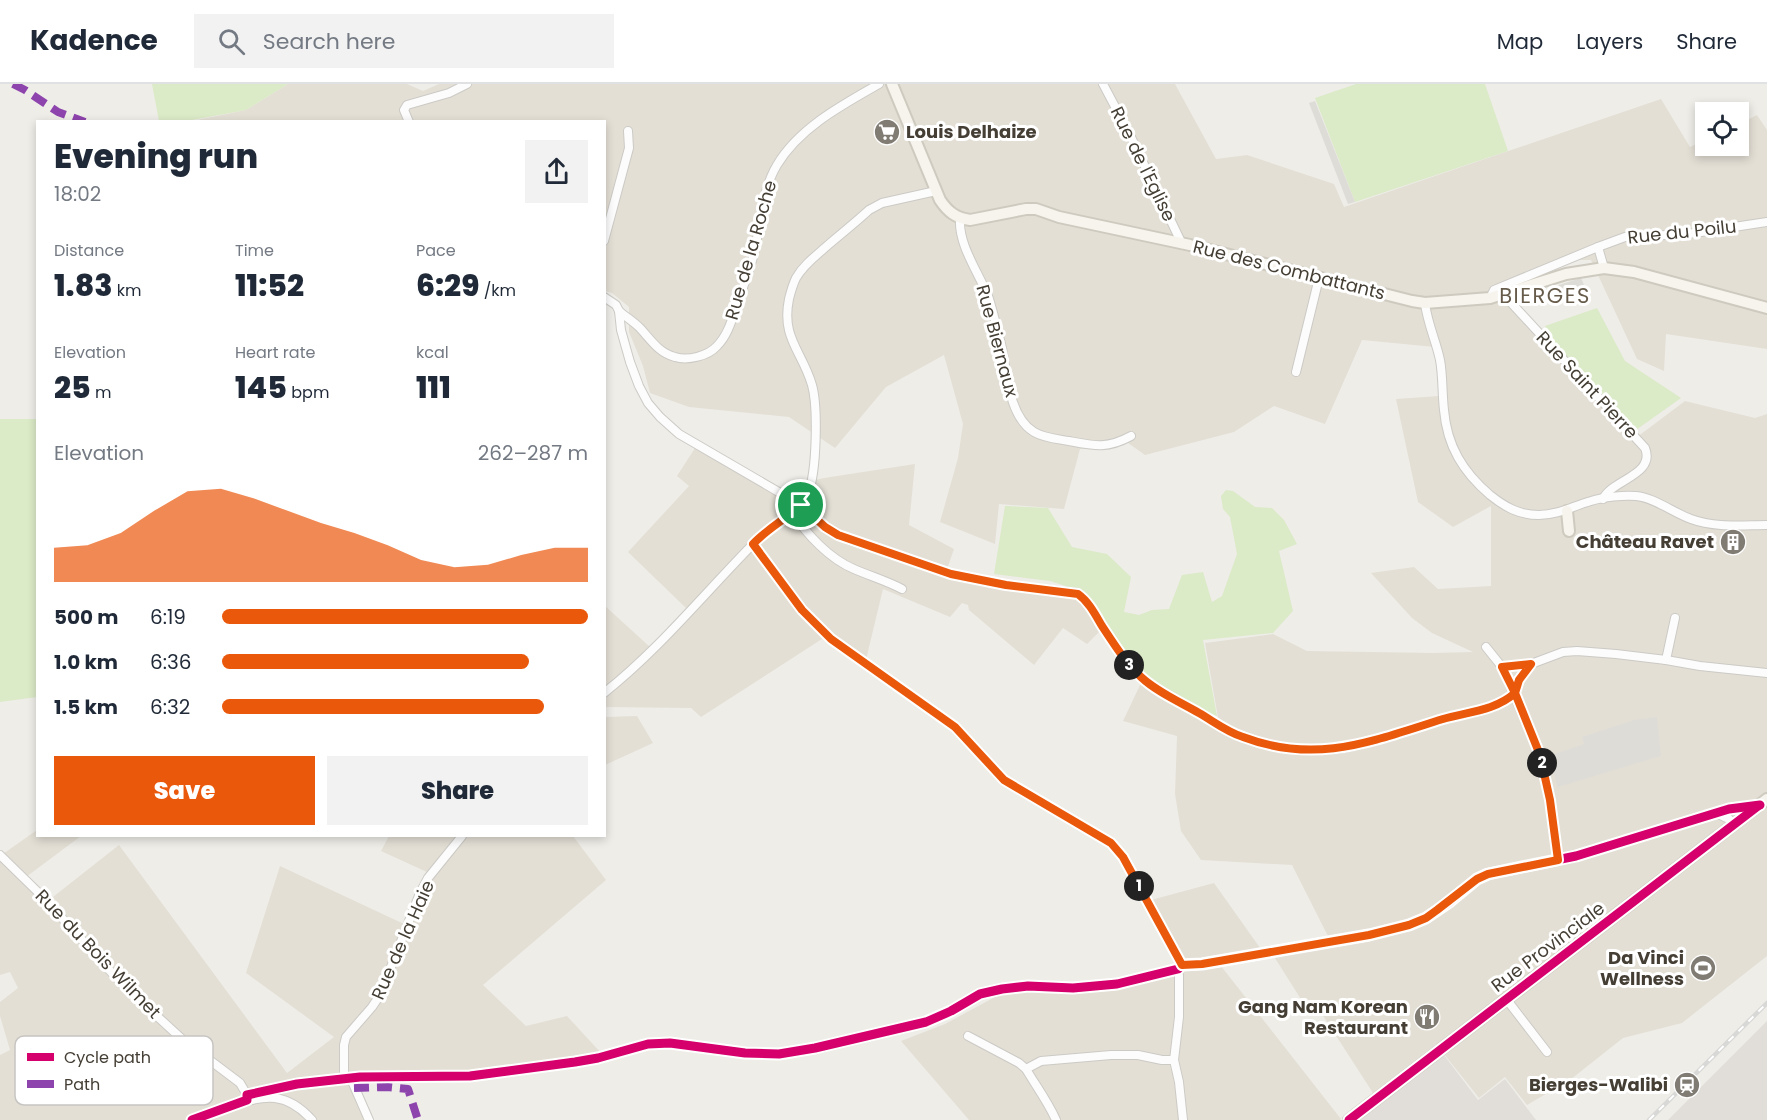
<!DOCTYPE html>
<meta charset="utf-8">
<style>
:root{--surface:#fff;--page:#f2f2f3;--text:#1f2937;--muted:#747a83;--line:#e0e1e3;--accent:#ea580c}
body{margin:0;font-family:Poppins,sans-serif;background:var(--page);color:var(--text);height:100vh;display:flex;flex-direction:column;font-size:22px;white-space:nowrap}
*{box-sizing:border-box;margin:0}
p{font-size:20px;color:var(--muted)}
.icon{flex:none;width:33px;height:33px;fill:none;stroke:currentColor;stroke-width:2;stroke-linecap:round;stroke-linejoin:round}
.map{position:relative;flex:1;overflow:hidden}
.details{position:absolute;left:36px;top:36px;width:570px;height:717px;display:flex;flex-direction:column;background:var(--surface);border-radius:0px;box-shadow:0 3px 9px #0003}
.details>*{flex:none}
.buttons{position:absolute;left:1695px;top:18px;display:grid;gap:12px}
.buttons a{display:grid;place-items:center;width:54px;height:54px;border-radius:0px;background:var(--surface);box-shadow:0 3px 9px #0003;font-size:30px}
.pin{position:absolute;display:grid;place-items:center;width:51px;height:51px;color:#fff;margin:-26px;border:3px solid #fff;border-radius:50%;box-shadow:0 2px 6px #0007}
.km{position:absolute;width:30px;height:30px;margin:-15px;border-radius:50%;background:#222;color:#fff;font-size:16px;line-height:30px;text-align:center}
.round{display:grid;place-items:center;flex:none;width:63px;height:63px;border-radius:0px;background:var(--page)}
.head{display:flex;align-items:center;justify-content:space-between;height:102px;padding:0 18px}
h1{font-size:33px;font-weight:800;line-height:45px}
.stats{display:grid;grid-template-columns:repeat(3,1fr);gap:9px;height:102px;padding:6px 18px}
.stats div{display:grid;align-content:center}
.stats b{font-size:30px;font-weight:800}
.stats small{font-size:16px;font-weight:400}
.stats p{font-size:16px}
.chart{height:168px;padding:12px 18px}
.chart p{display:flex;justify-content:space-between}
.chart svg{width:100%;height:108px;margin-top:6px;fill:var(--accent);opacity:.7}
.button{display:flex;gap:12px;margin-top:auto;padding:12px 18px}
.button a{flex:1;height:69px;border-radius:0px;background:var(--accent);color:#fff;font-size:24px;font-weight:800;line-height:69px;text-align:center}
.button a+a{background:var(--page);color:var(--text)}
ul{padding:0 18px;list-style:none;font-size:20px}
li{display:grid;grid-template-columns:96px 72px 1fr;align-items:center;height:45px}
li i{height:15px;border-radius:8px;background:var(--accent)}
header{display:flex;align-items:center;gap:36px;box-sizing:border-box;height:84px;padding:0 30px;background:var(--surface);border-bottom:2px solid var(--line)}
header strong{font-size:28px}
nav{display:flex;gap:33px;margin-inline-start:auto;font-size:21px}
.search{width:420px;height:54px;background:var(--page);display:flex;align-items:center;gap:15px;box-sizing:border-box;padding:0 21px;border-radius:0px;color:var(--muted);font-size:22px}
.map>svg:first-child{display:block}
</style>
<header>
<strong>Kadence</strong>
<div class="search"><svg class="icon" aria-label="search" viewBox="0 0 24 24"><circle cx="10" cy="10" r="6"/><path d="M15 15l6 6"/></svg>Search here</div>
<nav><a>Map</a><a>Layers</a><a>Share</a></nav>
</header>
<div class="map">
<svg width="1767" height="1036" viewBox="0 0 1767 1036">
<rect width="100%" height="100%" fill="#eeede8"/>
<!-- residential -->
<g fill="#e3dfd5">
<polygon points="288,0 407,0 423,7 439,0 1175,0 1216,75 1247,71 1334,100 1344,123 1661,15 1690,63 1705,56 1706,62 1738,62 1739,40 1757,31 1767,46 1767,265 1666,250 1664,287 1637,275 1591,176 1570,176 1499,206 1637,353 1685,317 1755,334 1767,330 1767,872 1682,939 1623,954 1570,996 1527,1021 1505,993 1479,1014 1436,960 1373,1009 1313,916 1304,920 1273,871 1332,860 1292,781 1201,776 1181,747 1175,710 1177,652 1123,637 1141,599 1220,645 1205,559 1273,550 1307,567 1433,569 1473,568 1432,549 1412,534 1371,489 1414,483 1438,505 1491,502 1491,422 1453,443 1418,418 1396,315 1439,312 1435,263 1362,256 1325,340 1274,322 1234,348 1145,371 1128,359 1080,365 1064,425 999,420 995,460 940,438 958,374 963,340 944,271 886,303 835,364 789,333 689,323 650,309 643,282 629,248 629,223 612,209 605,207 604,38 187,38 246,26"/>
<polygon points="695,364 780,413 793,401 824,394 915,380 909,441 954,465 945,491 1000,505 1073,512 1083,518 1101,546 1087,560 1063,544 1034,581 969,526 968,521 962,519 950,533 883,505 864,584 822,555 701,633 691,624 605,623 604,521 650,563 686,524 628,468 689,402 677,392"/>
<polygon points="637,632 653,659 605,681 605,633"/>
<polygon points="37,746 38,752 81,752 22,796 44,820 119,761 287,989 334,953 246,889 280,782 404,840 429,789 381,767 389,752 573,752 606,796 483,901 526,942 567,932 602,970 459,989 350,992 352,1005 364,1036 0,1036 0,971 10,966 0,932 0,918 18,904 10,888 0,891 0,772"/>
<polygon points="1214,799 1263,868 1221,882 1341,1035 1340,1036 969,1036 901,957 945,940 1008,906 1182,892 1182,878 1151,816"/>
</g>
<!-- industrial -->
<g fill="#e1ded9">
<polygon points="1767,937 1767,1036 1668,1036"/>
<polygon points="1444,971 1478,1016 1505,995 1536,1036 1359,1036"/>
</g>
<!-- green -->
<g fill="#dbeac7">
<polygon points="152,0 288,0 246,26 187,37 159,37"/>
<polygon points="1356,0 1485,0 1508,67 1355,118 1315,14"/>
<polygon points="1597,224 1625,277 1681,314 1633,348 1546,251 1545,242"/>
<polygon points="0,335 38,335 37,613 0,618"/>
<polygon points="1226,406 1233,407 1255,423 1272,424 1284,436 1297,460 1279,467 1293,527 1273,549 1203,556 1217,632 1175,615 1146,596 1115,563 1078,506 1050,497 994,490 1005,422 1048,424 1072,463 1107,470 1131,493 1124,528 1139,531 1152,526 1169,525 1182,491 1203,488 1212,518 1222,512 1237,470 1230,433 1223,425 1221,412"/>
</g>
<!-- parking -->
<g fill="#dedcd7">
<polygon points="1315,17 1355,118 1348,120 1309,19"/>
<polygon points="1581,194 1586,206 1539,220 1537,218 1533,209"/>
<polygon points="1657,633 1661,672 1558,703 1548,672 1584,660 1582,653 1634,636"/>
</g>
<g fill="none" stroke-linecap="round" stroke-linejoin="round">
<!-- street casing -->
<g stroke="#cccac5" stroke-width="10">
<g id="street">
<polyline points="1103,0 1129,49 1182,160"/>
<polyline points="409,38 404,26 407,21 449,9 467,0"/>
<path d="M960 134C958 162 980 190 989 215 994 231 998 248 1002 264 1007 290 1009 333 1034 348 1044 354 1058 355 1069 357 1095 362 1107 365 1131 352"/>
<polyline points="604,157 629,64 628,47"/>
<polyline points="1604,184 1598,163 1625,153 1688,150 1767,138"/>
<path d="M1504 211 1645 364C1656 391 1611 396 1603 415"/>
<path d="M604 213 616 221 619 227 621 246 630 278 639 302 648 319 660 333 679 350 801 421 815 435 831 447 849 456 951 490 1006 501 1078 509C1095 523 1104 547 1117 565 1124 576 1133 585 1142 595L1240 653 1261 659 1281 663 1310 666 1337 665 1359 661 1445 635 1492 623 1510 614 1515 609 1519 596 1531 580 1563 568 1577 567 1616 570 1666 576 1700 582 1767 589"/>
<polyline points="1490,214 1494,206 1598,163"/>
<path d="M1425 219C1427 238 1436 257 1440 276 1443 292 1442 309 1444 326 1447 362 1463 388 1490 411 1505 423 1519 431 1539 431 1558 431 1573 422 1591 417 1604 413 1623 411 1636 412 1653 413 1674 429 1691 435 1715 444 1742 441 1767 441"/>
<path d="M619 227C626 233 634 238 640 244 651 256 659 269 675 273 688 277 708 272 717 262 728 251 732 235 737 221 743 202 751 184 755 165 761 137 762 106 777 81 799 44 842 21 879 0"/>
<polyline points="1296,288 1319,194"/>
<path d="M793 429C807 451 830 475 854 485 870 492 887 497 902 505"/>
<polyline points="753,460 803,526 831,555 955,643 1004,697 1105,755 1116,764 1123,773 1182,881"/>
<polyline points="1486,563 1502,583 1540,671 1550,716 1558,776"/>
<polyline points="1666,576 1675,534"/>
<polyline points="1502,583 1531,580"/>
<path d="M604 609C661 564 708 505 759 454 775 438 798 431 808 409 817 388 818 322 812 301 802 267 781 254 789 215 791 207 793 200 796 194 804 180 817 171 828 161 842 149 856 138 869 126L882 119 936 107"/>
<polyline points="1716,729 1729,735 1734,741"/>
<polyline points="0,771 42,812 122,900 183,956 240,999 247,1011 247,1016"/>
<polyline points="1182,881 1202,880 1369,851 1409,841 1426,834 1448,819 1477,795 1488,790 1576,772 1729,725 1757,721"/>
<polyline points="1182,881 1178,885 1179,892 1179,933 1174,976 1179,998 1183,1036"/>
<polyline points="1507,916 1547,968"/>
<polyline points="968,952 1019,979 1026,985 1041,977 1111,971 1138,971 1162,976 1174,976"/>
<path d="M1026 985C1036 1002 1048 1018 1056 1036"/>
<polyline points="344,995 344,961 346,953 372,923 380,911 420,809 428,794 462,752"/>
<polyline points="351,995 369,1036"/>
<polyline points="247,1011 297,1000 385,992"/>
<path d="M192 1036C205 1031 219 1027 232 1022 265 1010 287 1008 312 1036"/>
</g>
</g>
<!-- secondary casing -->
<g stroke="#cecabf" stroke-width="14">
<g id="secondary">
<path d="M892 0 940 116C948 128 956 134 970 136L1026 125H1036L1059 133 1190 161 1412 217 1425 219 1490 214 1566 190 1604 184 1634 188 1767 224"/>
<polyline points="1567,427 1569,447"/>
<polyline points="1349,1036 1767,715"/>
</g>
</g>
<!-- street -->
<use href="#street" stroke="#fcfcfc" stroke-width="8"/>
<!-- secondary -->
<use href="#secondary" stroke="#f6f4ed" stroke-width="10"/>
<!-- rail casing -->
<g stroke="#d8d8d7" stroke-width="4.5">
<polyline id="rail" points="1649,1036 1767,919"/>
</g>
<!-- rail -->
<use href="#rail" stroke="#fff" stroke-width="2" stroke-dasharray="7" stroke-linecap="butt"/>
<!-- quiet -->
<g stroke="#8e44ad" stroke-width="8" stroke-dasharray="15 8" stroke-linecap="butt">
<polyline points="13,0 25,6 58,28 85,38"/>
<polyline points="354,1004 388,1003 408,1005 418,1036"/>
</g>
<!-- cycleway casing -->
<g stroke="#fff" stroke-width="13">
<g id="cycleway">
<polyline points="192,1036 247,1016 247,1011 297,1000 360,993 470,992 575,978 598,974 648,960 670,959 745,969 779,970 815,964 926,938 951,927 980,910 1002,905 1028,902 1073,904 1117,900 1178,885 1182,881 1202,880 1369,851 1409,841 1426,834 1448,819 1477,795 1488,790 1576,772 1729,725 1760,721"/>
<polyline points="1349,1036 1758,722"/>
</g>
</g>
<!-- cycleway -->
<use href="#cycleway" stroke="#d6006c" stroke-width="9"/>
</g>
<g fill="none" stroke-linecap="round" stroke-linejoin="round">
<!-- route casing -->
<g stroke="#fff" stroke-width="12">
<path id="route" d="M801 421C786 435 767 445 753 460L802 526 831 555 955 643 1004 696 1111 759 1123 773 1182 881 1202 880 1369 851 1409 841 1426 834 1437 826 1477 795 1488 790 1558 776 1550 716 1540 671 1515 609 1519 596 1531 580 1502 583 1515 609C1495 627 1466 628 1443 635 1372 657 1317 681 1243 653 1227 648 1213 637 1199 629 1180 618 1157 608 1141 593 1125 578 1114 560 1102 542 1095 530 1089 518 1078 510L1006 501 951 490 838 451 825 443 801 421"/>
</g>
<!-- route -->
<use href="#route" stroke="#ea580c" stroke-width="8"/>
</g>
<!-- icons -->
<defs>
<g id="supermarket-disc" transform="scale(1.35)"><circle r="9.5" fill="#807b73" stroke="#fff"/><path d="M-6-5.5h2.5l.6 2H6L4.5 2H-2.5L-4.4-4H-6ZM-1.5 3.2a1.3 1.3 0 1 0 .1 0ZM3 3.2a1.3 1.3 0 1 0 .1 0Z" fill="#fff"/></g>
<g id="building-disc" transform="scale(1.35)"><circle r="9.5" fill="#807b73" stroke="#fff"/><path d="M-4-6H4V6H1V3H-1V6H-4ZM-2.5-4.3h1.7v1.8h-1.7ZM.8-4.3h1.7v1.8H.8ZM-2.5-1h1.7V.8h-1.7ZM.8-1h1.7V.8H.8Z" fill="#fff"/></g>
<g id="stadium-disc" transform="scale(1.35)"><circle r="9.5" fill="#807b73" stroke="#fff"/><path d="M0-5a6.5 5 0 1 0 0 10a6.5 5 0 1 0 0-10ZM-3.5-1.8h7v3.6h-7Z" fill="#fff"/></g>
<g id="restaurant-disc" transform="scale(1.35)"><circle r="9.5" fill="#807b73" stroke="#fff"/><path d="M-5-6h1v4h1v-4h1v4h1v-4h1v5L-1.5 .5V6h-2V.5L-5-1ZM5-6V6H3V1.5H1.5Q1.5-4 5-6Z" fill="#fff"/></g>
<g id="station-disc" transform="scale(1.35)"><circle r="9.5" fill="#807b73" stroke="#fff"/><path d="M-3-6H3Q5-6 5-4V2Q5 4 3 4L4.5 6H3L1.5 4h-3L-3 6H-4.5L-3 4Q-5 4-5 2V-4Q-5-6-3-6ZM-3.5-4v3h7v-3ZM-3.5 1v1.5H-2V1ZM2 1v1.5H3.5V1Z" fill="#fff"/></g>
</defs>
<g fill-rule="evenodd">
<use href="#supermarket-disc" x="887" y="48"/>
<use href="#building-disc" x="1733" y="458"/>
<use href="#stadium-disc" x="1703" y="884"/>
<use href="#restaurant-disc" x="1427" y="933"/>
<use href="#station-disc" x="1687" y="1001"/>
</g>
<g text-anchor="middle" stroke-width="6" stroke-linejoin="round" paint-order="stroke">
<!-- poi labels -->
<g font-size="18" font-weight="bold" fill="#443e34" stroke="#fff" text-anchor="end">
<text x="906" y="54" text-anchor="start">Louis Delhaize</text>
<text x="1714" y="464">Château Ravet</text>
<text x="1684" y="880">Da Vinci<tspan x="1684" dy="21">Wellness</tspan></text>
<text x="1408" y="929">Gang Nam Korean<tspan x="1408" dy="21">Restaurant</tspan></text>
<text x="1668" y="1007">Bierges-Walibi</text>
</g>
<!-- street labels -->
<g font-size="18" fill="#443e34" stroke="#fff">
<text transform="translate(1143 80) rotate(64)" y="6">Rue de l'Eglise</text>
<text transform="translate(1682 148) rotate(-6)" y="6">Rue du Poilu</text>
<text transform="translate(751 166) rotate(-74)" y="6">Rue de la Roche</text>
<text transform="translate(1289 186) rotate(14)" y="6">Rue des Combattants</text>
<text transform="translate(997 257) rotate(75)" y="6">Rue Biernaux</text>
<text transform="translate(1587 301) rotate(47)" y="6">Rue Saint Pierre</text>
<text transform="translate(403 856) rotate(-66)" y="6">Rue de la Haie</text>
<text transform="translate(1548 863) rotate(-37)" y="6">Rue Provinciale</text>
<text transform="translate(98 870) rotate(46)" y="6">Rue du Bois Wilmet</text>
</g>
<!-- quarter labels -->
<g font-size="21" letter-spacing="1.5" fill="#675c4b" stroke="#fff">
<text x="1545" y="219">BIERGES</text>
</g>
</g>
<!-- legend -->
<rect x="15" y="952" width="198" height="69" rx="9" fill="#fff" stroke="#c7c5c2" stroke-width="1.5"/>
<rect x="27" y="969" width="27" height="8" fill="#d6006c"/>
<rect x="27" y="996" width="27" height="8" fill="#8e44ad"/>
<g font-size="16" fill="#443e34">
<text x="64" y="979">Cycle path</text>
<text x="64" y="1006">Path</text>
</g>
</svg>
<div class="buttons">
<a><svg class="icon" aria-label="locate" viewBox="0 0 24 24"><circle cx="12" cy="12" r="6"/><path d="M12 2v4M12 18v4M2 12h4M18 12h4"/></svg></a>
</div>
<div class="pin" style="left:801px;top:421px;background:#1e9e55"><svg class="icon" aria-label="arrive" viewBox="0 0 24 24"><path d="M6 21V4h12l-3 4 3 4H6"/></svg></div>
<b class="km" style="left:1139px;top:802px">1</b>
<b class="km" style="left:1542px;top:679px">2</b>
<b class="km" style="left:1129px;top:581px">3</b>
<section class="details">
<div class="head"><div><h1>Evening run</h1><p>18:02</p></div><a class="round"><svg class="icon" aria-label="share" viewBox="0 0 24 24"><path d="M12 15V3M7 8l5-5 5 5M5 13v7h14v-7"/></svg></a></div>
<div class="stats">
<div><p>Distance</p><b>1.83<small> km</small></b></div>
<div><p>Time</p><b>11:52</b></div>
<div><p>Pace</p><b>6:29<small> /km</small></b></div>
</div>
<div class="stats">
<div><p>Elevation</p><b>25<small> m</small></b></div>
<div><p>Heart rate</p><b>145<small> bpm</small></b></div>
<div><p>kcal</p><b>111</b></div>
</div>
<div class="chart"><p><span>Elevation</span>262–287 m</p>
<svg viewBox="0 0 160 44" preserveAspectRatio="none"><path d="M0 44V30L10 29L20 24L30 15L40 7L50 6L60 10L70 15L80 20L90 24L100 29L110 35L120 38L130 37L140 33L150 30L160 30V44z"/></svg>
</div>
<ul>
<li><b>500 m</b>6:19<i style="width:100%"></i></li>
<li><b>1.0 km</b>6:36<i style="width:84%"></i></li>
<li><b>1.5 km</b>6:32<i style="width:88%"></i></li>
</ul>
<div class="button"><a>Save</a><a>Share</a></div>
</section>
</div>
